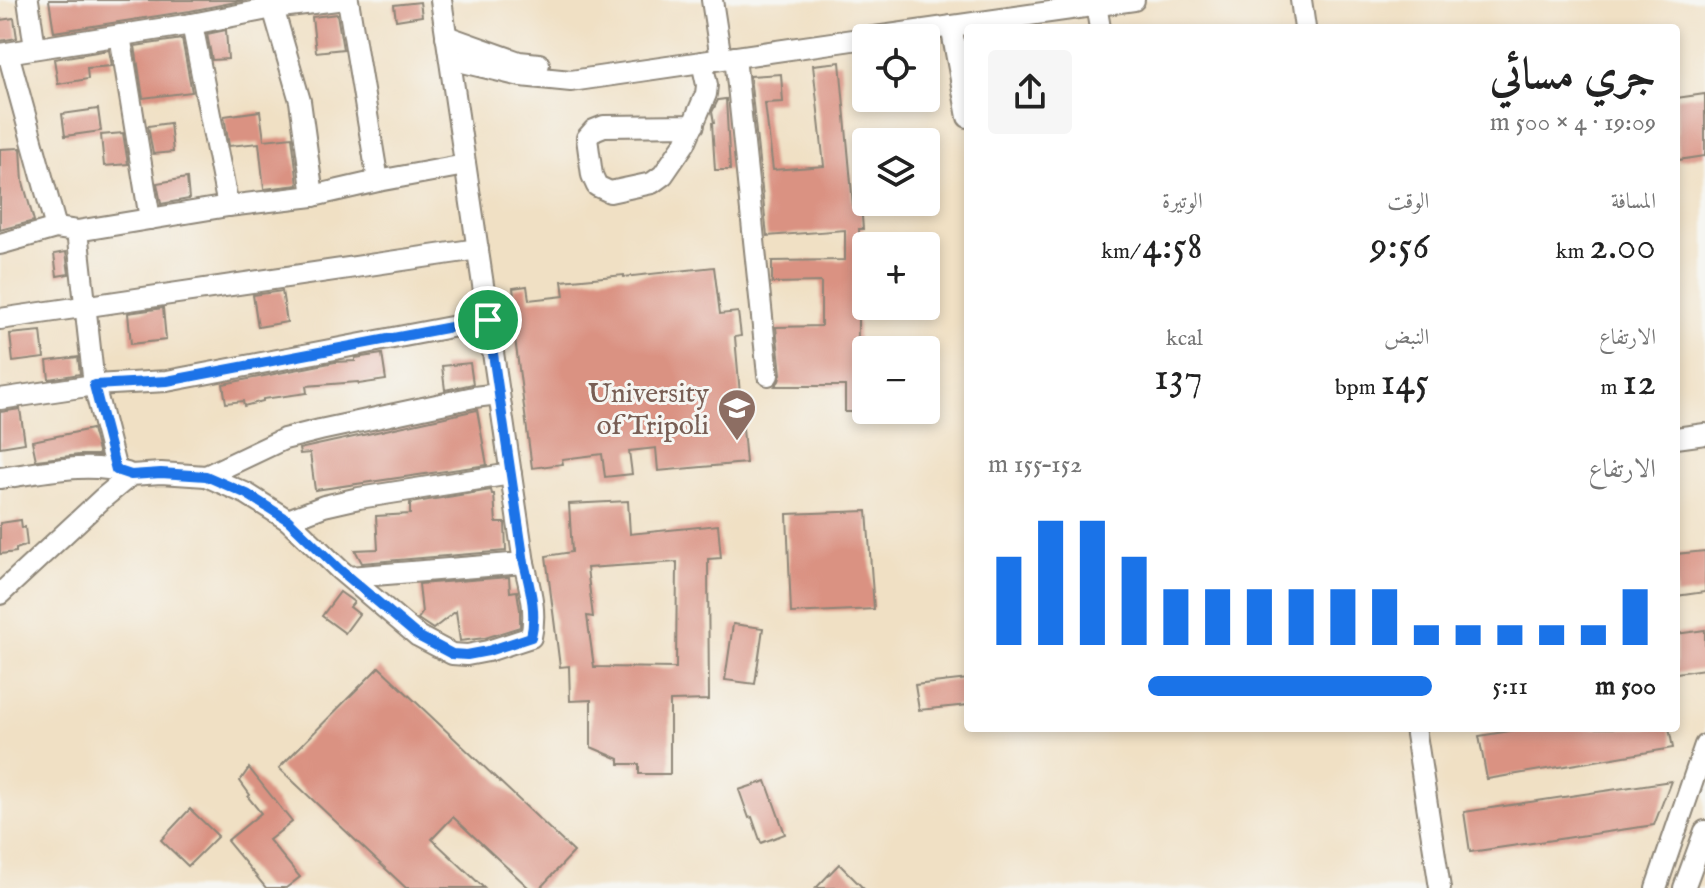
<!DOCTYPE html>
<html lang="ar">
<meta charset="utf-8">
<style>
:root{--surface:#fff;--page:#f6f6f6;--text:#222;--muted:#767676;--accent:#1a73e8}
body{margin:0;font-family:"IM FELL English",Amiri,serif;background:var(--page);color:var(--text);direction:rtl;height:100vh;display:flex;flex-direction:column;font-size:30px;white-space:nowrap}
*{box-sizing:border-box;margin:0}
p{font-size:26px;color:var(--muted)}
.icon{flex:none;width:44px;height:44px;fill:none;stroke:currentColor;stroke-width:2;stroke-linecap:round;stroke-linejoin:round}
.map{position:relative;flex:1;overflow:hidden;direction:ltr}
.sheet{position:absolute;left:964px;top:24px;width:716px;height:708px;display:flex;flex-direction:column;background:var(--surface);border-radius:8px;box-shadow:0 4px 12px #0003;direction:rtl}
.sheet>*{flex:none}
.controls{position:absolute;left:852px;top:24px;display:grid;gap:16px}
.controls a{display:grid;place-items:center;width:88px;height:88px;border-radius:8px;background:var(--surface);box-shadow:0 4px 12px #0003;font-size:40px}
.pin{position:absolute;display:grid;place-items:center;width:68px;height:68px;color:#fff;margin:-34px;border:4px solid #fff;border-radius:50%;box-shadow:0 2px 8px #0007}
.round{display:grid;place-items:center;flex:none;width:84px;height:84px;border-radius:8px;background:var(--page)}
.summary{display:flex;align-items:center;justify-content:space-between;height:136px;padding:0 24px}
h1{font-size:44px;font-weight:600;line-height:60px}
.stats{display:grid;grid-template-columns:repeat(3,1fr);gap:12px;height:136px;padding:8px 24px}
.stats div{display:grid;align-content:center}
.stats b{font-size:40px;font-weight:600}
.stats small{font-size:22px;font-weight:400}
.stats p{font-size:22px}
.chart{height:224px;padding:16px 24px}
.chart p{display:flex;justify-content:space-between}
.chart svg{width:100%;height:144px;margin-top:8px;stroke:var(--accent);stroke-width:6}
ul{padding:0 24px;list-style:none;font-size:26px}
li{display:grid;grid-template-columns:128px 96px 1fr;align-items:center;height:60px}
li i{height:20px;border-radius:10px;background:var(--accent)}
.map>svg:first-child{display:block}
</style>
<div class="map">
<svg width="1705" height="888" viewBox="0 0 1705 888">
<rect width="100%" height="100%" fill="#f6f6f2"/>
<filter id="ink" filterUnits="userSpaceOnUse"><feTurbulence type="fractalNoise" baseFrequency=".0125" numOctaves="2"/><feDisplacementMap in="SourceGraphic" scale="16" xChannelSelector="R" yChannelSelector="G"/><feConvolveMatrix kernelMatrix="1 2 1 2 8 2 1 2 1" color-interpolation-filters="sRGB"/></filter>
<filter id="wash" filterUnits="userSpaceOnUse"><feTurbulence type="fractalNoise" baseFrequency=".006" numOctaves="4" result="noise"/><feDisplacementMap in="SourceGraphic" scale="32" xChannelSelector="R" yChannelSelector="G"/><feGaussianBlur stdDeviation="1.8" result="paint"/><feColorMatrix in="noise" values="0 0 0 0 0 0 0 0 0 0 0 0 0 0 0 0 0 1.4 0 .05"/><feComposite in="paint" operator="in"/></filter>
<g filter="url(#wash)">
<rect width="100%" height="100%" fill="#f0e0c4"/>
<g id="blocks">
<!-- building -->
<g fill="#da9282" fill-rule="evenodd">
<polygon points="49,0 246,0 190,11 54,32"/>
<polygon points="420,2 422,16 396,20 394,5"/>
<polygon points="337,14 343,49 316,52 312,17"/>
<polygon points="14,18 17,38 0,41 0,20"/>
<polygon points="226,30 228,59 212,60 207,34"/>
<polygon points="182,39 192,92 143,98 135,46"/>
<polygon points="109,50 112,66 87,68 88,79 58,84 54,59"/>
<polygon points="840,62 853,205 861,205 863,229 859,229 857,412 845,412 845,386 775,386 779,381 781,374 776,327 821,326 821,282 772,283 772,261 845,260 845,230 767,236 750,76 781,74 783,102 765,103 773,170 824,166 813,65"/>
<polygon points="1705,94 1705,156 1678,160 1676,98"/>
<polygon points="726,99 730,170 715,170 712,123 714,123 712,112 718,100"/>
<polygon points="98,109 101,131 65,136 62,114"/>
<polygon points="260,111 264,140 292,137 298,185 264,189 259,143 229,146 224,116"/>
<polygon points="170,123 173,152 153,154 148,126"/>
<polygon points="123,133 128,164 104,166 101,135"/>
<polygon points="21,148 23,182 34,221 0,230 0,149"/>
<polygon points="187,178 189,199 161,204 157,183"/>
<polygon points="66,252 69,274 57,276 54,254"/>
<polygon points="714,267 720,314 738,312 741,336 735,337 746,463 658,471 656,448 629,451 632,474 605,477 602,454 562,459 563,464 532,468 513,323 510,324 508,304 515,303 513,288 527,286 529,300 564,296 562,281 624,275 624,277"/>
<polygon points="282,291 287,322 258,327 253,295"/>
<polygon points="163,308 166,340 131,344 128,313"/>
<polygon points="41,331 44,358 13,362 10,334"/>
<polygon points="382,354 386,380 359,384 358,382 306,386 307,393 263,399 263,401 244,406 243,401 226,403 223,384 335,362 355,361 355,358"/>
<polygon points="78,357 80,374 49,379 47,361"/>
<polygon points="470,363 473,384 445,390 442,366"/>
<polygon points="20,409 25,443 0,447 0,412"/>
<polygon points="477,410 487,465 315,490 310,453 300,454 299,449"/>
<polygon points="92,429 99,455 79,455 36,460 32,441"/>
<polygon points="491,490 492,494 494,494 496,523 505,523 506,551 362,563 355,550 378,549 376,516 410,514 410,503"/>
<path d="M628 501 630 534 718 525 721 558 708 559 709 700 670 701V774H639V764H619V759L591 747V700L570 701 569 666 560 667 546 556 572 552 569 504ZM677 562 676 668 594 667 587 616 593 617 587 568Z"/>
<polygon points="867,511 874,609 791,613 787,514"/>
<polygon points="21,520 22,528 25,527 27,545 16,549 16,552 0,554 0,523"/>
<polygon points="1705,551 1705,592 1676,596 1676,554"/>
<polygon points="509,577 510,592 517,591 520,610 520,627 485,638 460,641 456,611 433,629 418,619 422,613 419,584"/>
<polygon points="340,592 354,602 350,607 359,614 345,633 322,616"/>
<polygon points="733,624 763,628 755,684 725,680"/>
<polygon points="1705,630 1705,669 1676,673 1676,634"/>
<polygon points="379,667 574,852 540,888 529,888 453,817 432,839 484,888 406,888 279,768"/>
<polygon points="968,679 968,705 919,710 915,685"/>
<polygon points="1528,728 1669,728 1673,748 1487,779 1479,736"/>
<polygon points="249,768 292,822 269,840 300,877 286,888 266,888 227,841 261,813 248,797 250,795 240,781"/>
<polygon points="766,781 785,834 761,843 752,817 749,818 739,790"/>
<polygon points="1671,781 1654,825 1470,852 1464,812"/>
<polygon points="190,809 218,836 188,866 161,840"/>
<polygon points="839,864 863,888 816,888"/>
</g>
</g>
</g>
<g filter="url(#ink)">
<use href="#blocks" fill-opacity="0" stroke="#8e8678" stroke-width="2"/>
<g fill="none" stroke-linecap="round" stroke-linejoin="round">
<!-- minor casing -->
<g stroke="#8e8678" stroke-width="24">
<g id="minor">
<polyline points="28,0 35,48"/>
<polyline points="348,0 378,181"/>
<polyline points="712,0 721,59"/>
<polyline points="1301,0 1305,28"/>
<polyline points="1096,5 1100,28"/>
<polyline points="273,8 300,101 313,196"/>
<polyline points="192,24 228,206"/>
<polyline points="951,26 968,117"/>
<polyline points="120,35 150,219"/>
<polyline points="446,36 519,62 539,64"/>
<polyline points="868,38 1134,0"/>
<polyline points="8,53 56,228"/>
<polyline points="0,54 192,24 273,8 337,0"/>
<polyline points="735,57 768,375"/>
<polyline points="450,59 521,76 571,81 866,38"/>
<polyline points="694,125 604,126 594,130 587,138 592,175 597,186 610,192 652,183 663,175 685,143 706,94 707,85 702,62"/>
<polyline points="77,231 94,385 116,470"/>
<polyline points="0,244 56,228 77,231 228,206 313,196 378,181 465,165"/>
<polyline points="0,319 478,249"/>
<polyline points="0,399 94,385 167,381 488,320"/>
<polyline points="1676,438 1705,434"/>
<polyline points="206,476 284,439 320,430 474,397 499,394"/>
<path d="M0 478C41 473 86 461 127 473"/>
<polyline points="288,520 324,506 359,498 511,474"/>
<polyline points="349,577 524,563"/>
<path d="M0 594 102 499 131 475 161 473 206 476 247 494 288 520 340 570 418 636 452 654 467 655 488 651 531 637C537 611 530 588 524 563L441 0"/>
<polyline points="1415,728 1440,888"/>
<polyline points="1656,888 1705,745"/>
<polyline points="1684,888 1705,831"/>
</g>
</g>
<!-- minor -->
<use href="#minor" stroke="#fff" stroke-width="20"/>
</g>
</g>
<g fill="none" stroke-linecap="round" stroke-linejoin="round" filter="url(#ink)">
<!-- route casing -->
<g stroke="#fff" stroke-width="16">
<path id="route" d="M488 320 524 563C530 588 537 612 531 637L488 651 467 655 452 654 418 636 340 570 288 520 247 494 206 476 161 473 131 475 116 470 94 385 167 381Z"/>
</g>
<!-- route -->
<use href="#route" stroke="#1a73e8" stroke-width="10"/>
</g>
<!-- icons -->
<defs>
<g id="university-pin" transform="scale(2)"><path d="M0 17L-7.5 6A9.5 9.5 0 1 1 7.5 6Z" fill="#8d6e63" stroke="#f6f6f2"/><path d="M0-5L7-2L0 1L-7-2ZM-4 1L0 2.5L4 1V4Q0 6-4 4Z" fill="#fff"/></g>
</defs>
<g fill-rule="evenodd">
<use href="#university-pin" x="737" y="408"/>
</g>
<g text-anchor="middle" stroke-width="6" stroke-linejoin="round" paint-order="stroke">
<!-- education labels -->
<g font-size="28" fill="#785e54" stroke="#f6f6f2" text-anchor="end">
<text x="709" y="402">University<tspan x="709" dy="32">of Tripoli</tspan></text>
</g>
</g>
</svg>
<div class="controls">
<a><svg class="icon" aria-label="locate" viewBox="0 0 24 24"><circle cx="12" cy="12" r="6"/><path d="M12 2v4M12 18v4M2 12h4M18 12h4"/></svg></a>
<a><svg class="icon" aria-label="layers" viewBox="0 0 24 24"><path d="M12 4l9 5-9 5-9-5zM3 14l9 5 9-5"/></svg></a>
<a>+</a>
<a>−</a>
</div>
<div class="pin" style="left:488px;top:320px;background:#1e9e55"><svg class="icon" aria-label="arrive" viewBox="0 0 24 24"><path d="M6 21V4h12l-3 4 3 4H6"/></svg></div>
<section class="sheet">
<div class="summary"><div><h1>جري مسائي</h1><p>19:09 · 4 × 500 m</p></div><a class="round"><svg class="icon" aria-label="share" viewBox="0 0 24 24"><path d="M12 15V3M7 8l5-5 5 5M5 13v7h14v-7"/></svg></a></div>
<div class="stats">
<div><p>المسافة</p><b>2.00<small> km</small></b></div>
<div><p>الوقت</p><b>9:56</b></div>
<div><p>الوتيرة</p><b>4:58<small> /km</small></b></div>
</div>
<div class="stats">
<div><p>الارتفاع</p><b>12<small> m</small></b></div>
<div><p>النبض</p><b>145<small> bpm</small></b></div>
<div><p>kcal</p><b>137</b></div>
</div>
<div class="chart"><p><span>الارتفاع</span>152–155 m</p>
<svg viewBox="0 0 160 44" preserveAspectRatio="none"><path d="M5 44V17M15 44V6M25 44V6M35 44V17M45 44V27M55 44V27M65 44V27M75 44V27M85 44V27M95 44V27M105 44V38M115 44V38M125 44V38M135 44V38M145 44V38M155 44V27"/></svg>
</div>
<ul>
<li><b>500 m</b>5:11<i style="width:64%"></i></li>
</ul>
</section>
</div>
